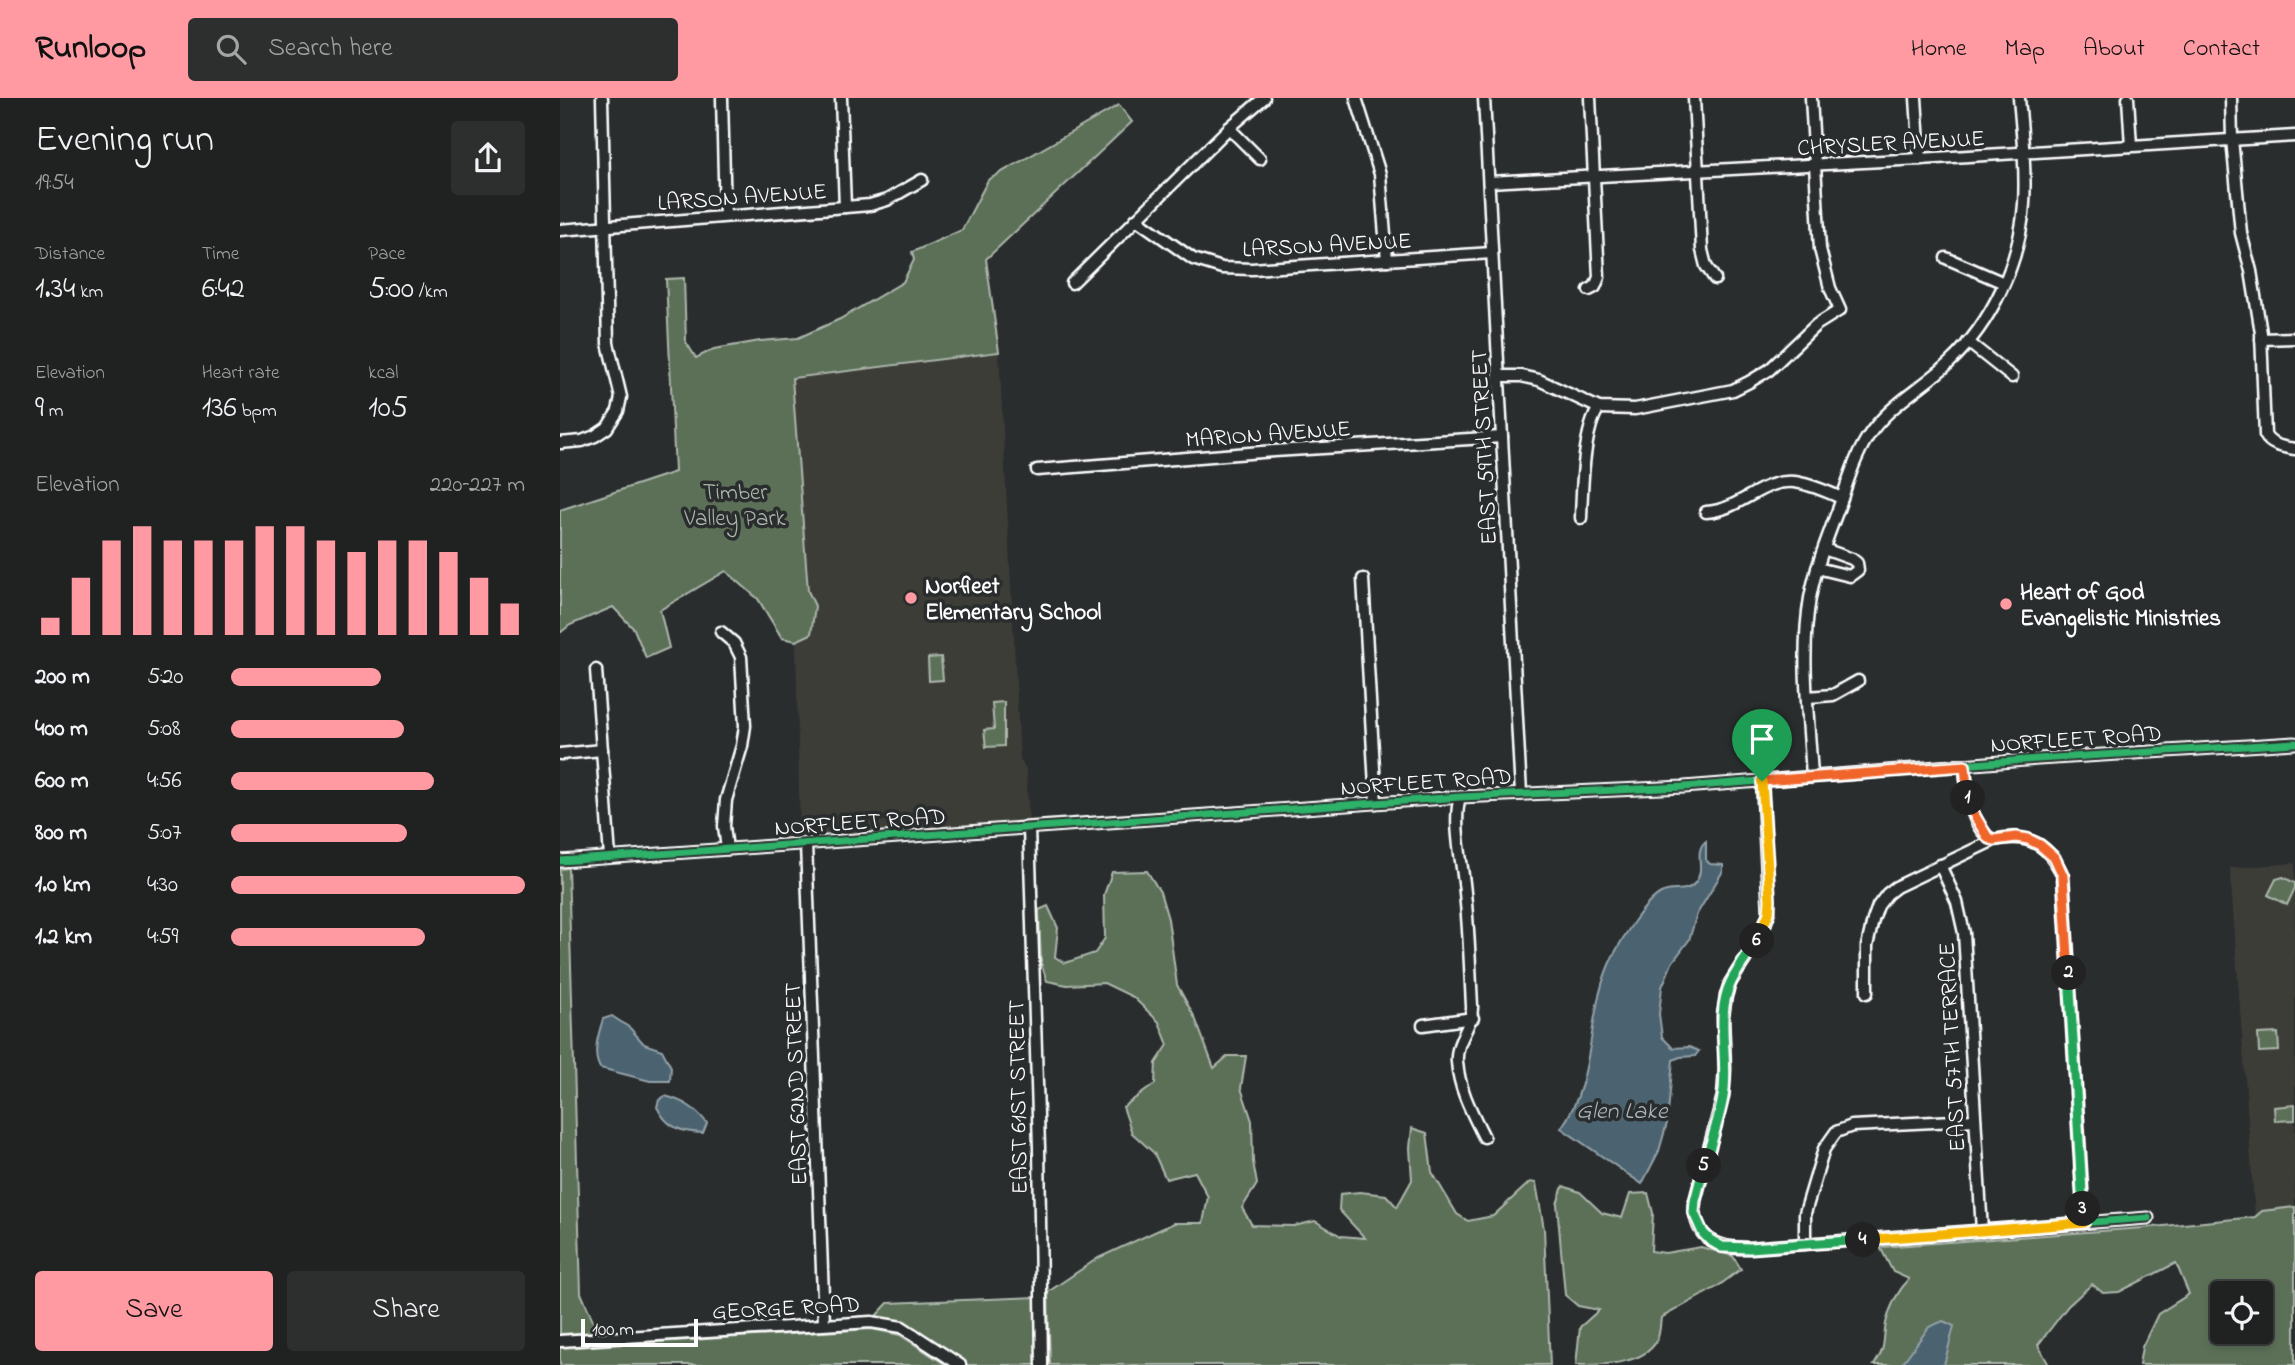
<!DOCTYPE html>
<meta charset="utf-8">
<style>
:root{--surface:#202222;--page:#2d2f2f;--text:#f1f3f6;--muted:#a2a4a5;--line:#3d3f40;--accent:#ff9aa2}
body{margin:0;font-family:"Indie Flower",sans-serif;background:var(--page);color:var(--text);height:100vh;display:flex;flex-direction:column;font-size:26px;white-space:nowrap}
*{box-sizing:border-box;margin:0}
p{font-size:23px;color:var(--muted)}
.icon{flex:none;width:38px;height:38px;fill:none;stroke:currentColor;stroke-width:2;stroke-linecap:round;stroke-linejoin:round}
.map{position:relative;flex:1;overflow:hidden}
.drawer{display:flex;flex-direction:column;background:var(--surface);width:560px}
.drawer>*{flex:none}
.controls{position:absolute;left:1650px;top:1183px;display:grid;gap:14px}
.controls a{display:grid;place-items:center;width:63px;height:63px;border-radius:7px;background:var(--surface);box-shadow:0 4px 10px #0003,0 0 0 2px var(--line);font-size:35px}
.scale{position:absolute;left:21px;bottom:18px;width:117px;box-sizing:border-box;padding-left:7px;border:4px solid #fff;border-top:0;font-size:19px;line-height:24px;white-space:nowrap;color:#fff;-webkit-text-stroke:5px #2a2d2e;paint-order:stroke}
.pin{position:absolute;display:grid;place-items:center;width:60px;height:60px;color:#fff;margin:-72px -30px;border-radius:50% 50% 50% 0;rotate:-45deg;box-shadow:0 0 7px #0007}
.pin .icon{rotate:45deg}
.km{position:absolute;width:35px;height:35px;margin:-18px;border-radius:50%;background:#222;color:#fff;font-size:19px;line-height:35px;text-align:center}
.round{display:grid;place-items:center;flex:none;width:74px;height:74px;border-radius:7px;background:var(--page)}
.overview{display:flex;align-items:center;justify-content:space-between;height:119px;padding:0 35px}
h1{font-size:38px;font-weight:600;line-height:52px}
.stats{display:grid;grid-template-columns:repeat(3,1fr);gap:10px;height:119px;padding:7px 35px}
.stats div{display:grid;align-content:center}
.stats b{font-size:30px;font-weight:600}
.stats small{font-size:19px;font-weight:400}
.stats p{font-size:19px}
.chart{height:196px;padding:14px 35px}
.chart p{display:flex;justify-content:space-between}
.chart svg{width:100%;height:126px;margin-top:7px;stroke:var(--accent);stroke-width:6}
.button{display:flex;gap:14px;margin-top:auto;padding:14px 35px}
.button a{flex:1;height:80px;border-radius:7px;background:var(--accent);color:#111;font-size:28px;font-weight:600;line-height:80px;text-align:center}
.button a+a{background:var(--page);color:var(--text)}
ul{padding:0 35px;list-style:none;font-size:23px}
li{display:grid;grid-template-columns:112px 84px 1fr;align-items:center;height:52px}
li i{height:18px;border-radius:9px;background:var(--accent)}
header{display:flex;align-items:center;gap:42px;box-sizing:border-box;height:98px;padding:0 35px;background:var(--accent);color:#111}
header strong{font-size:33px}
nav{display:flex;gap:38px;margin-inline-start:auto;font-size:24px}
.search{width:490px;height:63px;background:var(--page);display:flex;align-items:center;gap:18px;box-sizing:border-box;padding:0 24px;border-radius:7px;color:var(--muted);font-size:26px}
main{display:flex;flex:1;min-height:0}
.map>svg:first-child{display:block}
</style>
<header>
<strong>Runloop</strong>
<div class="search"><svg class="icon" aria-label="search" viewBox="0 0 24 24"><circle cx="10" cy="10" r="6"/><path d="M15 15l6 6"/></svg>Search here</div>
<nav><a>Home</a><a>Map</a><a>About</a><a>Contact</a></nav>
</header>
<main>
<section class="drawer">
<div class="overview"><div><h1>Evening run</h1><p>19:54</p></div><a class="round"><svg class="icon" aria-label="share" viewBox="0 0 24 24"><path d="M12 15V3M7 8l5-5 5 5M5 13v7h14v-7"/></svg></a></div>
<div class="stats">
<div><p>Distance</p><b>1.34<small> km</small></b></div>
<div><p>Time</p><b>6:42</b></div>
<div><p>Pace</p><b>5:00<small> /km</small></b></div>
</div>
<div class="stats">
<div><p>Elevation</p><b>9<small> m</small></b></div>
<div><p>Heart rate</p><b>136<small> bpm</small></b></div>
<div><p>kcal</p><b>105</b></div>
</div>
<div class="chart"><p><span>Elevation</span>220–227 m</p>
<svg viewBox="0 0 160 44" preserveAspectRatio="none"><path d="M5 44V38M15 44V24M25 44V11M35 44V6M45 44V11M55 44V11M65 44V11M75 44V6M85 44V6M95 44V11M105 44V15M115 44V11M125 44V11M135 44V15M145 44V24M155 44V33"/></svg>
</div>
<ul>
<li><b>200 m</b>5:20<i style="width:51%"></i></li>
<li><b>400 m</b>5:08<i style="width:59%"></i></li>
<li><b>600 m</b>4:56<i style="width:69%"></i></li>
<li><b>800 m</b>5:07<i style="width:60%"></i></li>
<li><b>1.0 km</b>4:30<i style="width:100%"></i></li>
<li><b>1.2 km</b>4:59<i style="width:66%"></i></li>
</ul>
<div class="button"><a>Save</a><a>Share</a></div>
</section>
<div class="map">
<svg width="1735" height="1267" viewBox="0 0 1735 1267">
<rect width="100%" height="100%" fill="#2a2d2e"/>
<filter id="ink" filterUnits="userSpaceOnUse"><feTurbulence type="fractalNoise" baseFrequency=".0143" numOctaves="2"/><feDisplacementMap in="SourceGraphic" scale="14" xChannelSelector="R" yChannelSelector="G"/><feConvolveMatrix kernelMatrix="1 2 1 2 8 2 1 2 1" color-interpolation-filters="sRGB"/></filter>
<g filter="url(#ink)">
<!-- built -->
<g fill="#3e3d39">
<polygon points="439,254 460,662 466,671 469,725 240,740 236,543 251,536 240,478 240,401 231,279"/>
<polygon points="1735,765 1735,1116 1695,1119 1670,770"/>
</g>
<!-- green -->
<g fill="#5b6f59" stroke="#adb7ac" stroke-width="2" fill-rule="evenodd">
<polygon points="559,7 572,24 426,161 439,254 232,280 248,493 255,508 251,536 236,543 222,540 198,501 166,473 100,512 109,550 86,560 74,531 53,509 10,527 0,535 0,412 115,374 106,181 124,180 126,244 136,260 154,251 200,243 238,240 280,221 343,184 354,162 352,154 402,132 428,82"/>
<polygon points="381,559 383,582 369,583 368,560"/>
<polygon points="444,604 444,648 426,649 424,632 434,631 432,605"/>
<polygon points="8,770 21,1195 38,1234 0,1236 0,771"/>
<polygon points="587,773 600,794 608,821 617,887 635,920 654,970 668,958 686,958 681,990 692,1023 693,1064 697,1086 682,1110 692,1127 734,1128 755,1123 781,1138 805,1140 779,1112 780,1096 800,1094 826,1097 837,1109 852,1082 850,1050 852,1030 867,1035 872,1074 897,1116 908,1123 933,1118 970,1084 976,1085 984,1131 990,1267 490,1267 488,1194 538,1160 614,1125 643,1125 648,1099 635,1074 606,1081 594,1055 572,1035 563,1009 595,986 596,965 608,947 599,924 573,899 544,885 507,887 487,883 481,865 479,812 488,808 498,830 495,859 505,865 535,855 545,840 544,797 552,774"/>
<polygon points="1723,779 1735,785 1735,790 1727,807 1708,797 1716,781"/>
<polygon points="1718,935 1719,953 1699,954 1698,936"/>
<polygon points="1735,1007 1735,1022 1715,1023 1714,1009"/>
<path d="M1003 1088 1020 1094 1042 1115 1062 1120 1070 1096 1088 1095 1093 1115 1091 1153 1105 1155 1141 1149 1173 1158 1181 1171 1157 1189 1101 1220C1100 1227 1100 1236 1097 1242 1085 1267 1042 1267 1016 1267L1020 1229 1039 1212 1018 1208 1005 1197 997 1106Z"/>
<path d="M1735 1109V1267H1579L1582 1249 1598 1216 1629 1196 1616 1165 1559 1194 1543 1195 1532 1186 1508 1208 1478 1247 1489 1267H1314C1327 1248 1322 1246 1326 1225 1330 1208 1337 1194 1349 1181L1333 1174 1320 1149 1583 1130 1695 1119 1702 1113ZM1662 1195H1701V1234H1662Z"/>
<polygon points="476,1199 476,1267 408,1267 359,1235 314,1220 328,1205"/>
<polygon points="312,1231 340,1237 386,1267 0,1267 0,1250"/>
</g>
<!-- water -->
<g fill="#4b6470" stroke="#93a2a9" stroke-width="2">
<path d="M1146 743V762L1150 766 1163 767V773L1137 816 1129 842 1112 865 1102 889 1099 916 1102 939 1113 950 1129 949 1139 953 1135 958 1120 959 1113 962 1107 1025 1099 1053 1082 1086 1001 1030C1038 980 1025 913 1053 858 1062 841 1084 804 1101 795 1112 789 1126 796 1135 785 1147 771 1132 754 1146 743Z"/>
<path d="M52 918 70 930 84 946 102 952 111 969 110 983H90L40 970C32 956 38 937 43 921Z"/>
<path d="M105 998C124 1003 135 1010 147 1025L143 1035C121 1034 107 1030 97 1009L99 1002Z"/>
<polygon points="1383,1223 1394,1228 1384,1267 1341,1267 1369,1229"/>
</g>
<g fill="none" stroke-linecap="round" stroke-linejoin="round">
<!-- minor casing -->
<g stroke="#fff" stroke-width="15">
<g id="minor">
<polyline points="162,0 165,118"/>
<polyline points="281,0 285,109"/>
<polyline points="796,0 820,76 827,162"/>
<polyline points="924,0 961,696"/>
<polyline points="1134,0 1142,152 1146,168 1155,181"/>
<polyline points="1356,0 1360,61"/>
<polyline points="1568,0 1571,48"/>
<path d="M1671 0 1672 41 1681 135 1691 173 1701 235 1705 337C1711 348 1723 349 1735 351"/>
<polyline points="669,30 700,61"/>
<polyline points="929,84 1360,61 1735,38"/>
<polyline points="576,121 633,161 662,170 692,171 932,155"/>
<polyline points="0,132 310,107 327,102 362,82"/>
<polyline points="1386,160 1444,185"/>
<polyline points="512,185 669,30 704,0"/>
<polyline points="1029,192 1035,189 1039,179 1030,0"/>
<polyline points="1701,241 1735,240"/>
<polyline points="1408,244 1452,279"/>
<polyline points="939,278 961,278 979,282 1039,310 1075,311 1173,292 1189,284 1209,272 1256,227 1280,212 1270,190 1260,151 1251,0"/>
<polyline points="0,345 22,343 35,338 47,330 58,313 61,299 48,245 42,0"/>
<polyline points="477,372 714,353 942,339"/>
<path d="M1146 414C1181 412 1201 381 1234 384 1251 386 1267 394 1282 400"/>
<path d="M1021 420C1022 393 1023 331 1039 310"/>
<polyline points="1257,470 1290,478 1298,472 1297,465 1292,461 1264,451"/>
<polyline points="803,481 816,705"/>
<polyline points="161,534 174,545 181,559 185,628 182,648 166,702 164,728 167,751"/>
<polyline points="36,572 50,759"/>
<polyline points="1248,599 1273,597 1298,583"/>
<polyline points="0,656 42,652"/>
<path d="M1405 668C1406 688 1411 734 1434 742"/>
<path d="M1252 679C1249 621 1240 558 1250 500 1256 468 1268 438 1279 409 1287 386 1294 361 1307 340 1327 308 1361 291 1389 265 1432 225 1460 164 1464 106 1466 71 1462 35 1459 0"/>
<path d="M1202 683 1209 815 1202 835 1170 885 1166 898 1163 918 1165 971 1163 998 1135 1103C1133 1141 1156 1151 1190 1150L1588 1120"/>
<path d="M900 699C892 725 903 767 905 795 909 833 910 871 912 908 913 929 895 942 897 964 899 991 912 1015 924 1039"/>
<polyline points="469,730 479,1049 482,1267"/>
<polyline points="246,746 264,1225"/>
<polyline points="0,763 900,699 1124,689 1478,661 1735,645"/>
<polyline points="1380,767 1397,804 1404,835 1422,1133"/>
<path d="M1307 895V848L1313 822 1318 808 1327 796 1336 789 1434 742C1469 734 1489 747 1503 778L1524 1125"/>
<polyline points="863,927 913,920"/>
<polyline points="1245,1146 1245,1115 1264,1051 1276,1034 1292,1028 1415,1022"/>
<polyline points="0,1243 311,1224 342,1229 400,1267"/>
</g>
</g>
<!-- minor -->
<use href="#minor" stroke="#2a2d2e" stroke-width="10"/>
<!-- cycleway casing -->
<g stroke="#2a2d2e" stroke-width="11">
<g id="cycleway">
<path d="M1202 683 1209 815 1202 835 1170 885 1166 898 1163 918 1165 971 1163 998 1135 1103C1133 1141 1156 1151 1190 1150L1588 1120"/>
<polyline points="0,763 900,699 1124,689 1478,661 1735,645"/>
</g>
</g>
<!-- cycleway -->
<use href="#cycleway" stroke="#2db169" stroke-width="7"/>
</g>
</g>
<g fill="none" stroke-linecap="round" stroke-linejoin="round" filter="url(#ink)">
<!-- split-1 casing -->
<g stroke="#fff" stroke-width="14">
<polyline id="split-1" points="1202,683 1405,668 1408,700"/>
</g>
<!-- split-2 casing -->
<g stroke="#fff" stroke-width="14">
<polyline id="split-2" points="1408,700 1412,713 1428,740 1434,742 1456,739 1468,741 1480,747 1495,760 1503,778 1509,875"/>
</g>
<!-- split-3 casing -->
<g stroke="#fff" stroke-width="14">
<polyline id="split-3" points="1509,875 1523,1111"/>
</g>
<!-- split-4 casing -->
<g stroke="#fff" stroke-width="14">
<polyline id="split-4" points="1303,1142 1524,1125 1523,1111"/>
</g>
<!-- split-5 casing -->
<g stroke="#fff" stroke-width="14">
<polyline id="split-5" points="1144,1068 1135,1103 1134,1115 1143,1135 1150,1142 1162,1149 1190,1150 1303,1142"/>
</g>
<!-- split-6 casing -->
<g stroke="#fff" stroke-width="14">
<path id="split-6" d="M1144 1068C1151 1045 1159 1022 1163 999 1170 962 1154 919 1171 884 1178 870 1189 856 1197 843"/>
</g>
<!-- split-7 casing -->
<g stroke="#fff" stroke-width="14">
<polyline id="split-7" points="1197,843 1209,815 1210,802 1202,683"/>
</g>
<!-- split-1 -->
<use href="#split-1" stroke="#f0652b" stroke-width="9"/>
<!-- split-2 -->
<use href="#split-2" stroke="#f0652b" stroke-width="9"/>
<!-- split-3 -->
<use href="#split-3" stroke="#22a559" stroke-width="9"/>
<!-- split-4 -->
<use href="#split-4" stroke="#f5b400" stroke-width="9"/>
<!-- split-5 -->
<use href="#split-5" stroke="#22a559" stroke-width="9"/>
<!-- split-6 -->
<use href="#split-6" stroke="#22a559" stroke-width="9"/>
<!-- split-7 -->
<use href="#split-7" stroke="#f5b400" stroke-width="9"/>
</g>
<!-- markers -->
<g fill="#ff9aa2" stroke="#2a2d2e" stroke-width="2.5">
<circle cx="351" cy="500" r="7"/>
<circle cx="1446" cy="506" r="7"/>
</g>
<g text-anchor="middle" stroke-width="7" stroke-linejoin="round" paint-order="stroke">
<!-- street labels -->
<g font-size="23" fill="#fff" stroke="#2a2d2e">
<text transform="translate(1331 44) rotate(-3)" y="8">CHRYSLER AVENUE</text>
<text transform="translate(182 98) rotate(-4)" y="8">LARSON AVENUE</text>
<text transform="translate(767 146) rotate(-3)" y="8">LARSON AVENUE</text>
<text transform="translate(708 335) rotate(-4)" y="8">MARION AVENUE</text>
<text transform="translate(923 349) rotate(-93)" y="8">EAST 59TH STREET</text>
<text transform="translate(1516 640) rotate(-4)" y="8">NORFLEET ROAD</text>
<text transform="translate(866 683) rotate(-4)" y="8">NORFLEET ROAD</text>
<text transform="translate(300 723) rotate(-4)" y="8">NORFLEET ROAD</text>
<text transform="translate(1391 949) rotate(-93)" y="8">EAST 57TH TERRACE</text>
<text transform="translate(235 986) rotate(-92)" y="8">EAST 62ND STREET</text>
<text transform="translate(457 999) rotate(-91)" y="8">EAST 61ST STREET</text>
<text transform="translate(226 1209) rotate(-3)" y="8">GEORGE ROAD</text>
</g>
<!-- park labels -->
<g font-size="23" fill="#adb7ac" stroke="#2a2d2e">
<text x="175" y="401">Timber<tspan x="175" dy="26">Valley Park</tspan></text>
</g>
<!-- poi labels -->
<g font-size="23" font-weight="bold" fill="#fff" stroke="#2a2d2e" text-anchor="start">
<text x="365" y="495">Norfleet<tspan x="365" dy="26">Elementary School</tspan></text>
<text x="1460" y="501">Heart of God<tspan x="1460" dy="26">Evangelistic Ministries</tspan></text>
</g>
<!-- water labels -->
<g font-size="24" font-style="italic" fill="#aeb9bf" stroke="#2a2d2e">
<text x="1062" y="1020">Glen Lake</text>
</g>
</g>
</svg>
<div class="controls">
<a><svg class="icon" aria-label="locate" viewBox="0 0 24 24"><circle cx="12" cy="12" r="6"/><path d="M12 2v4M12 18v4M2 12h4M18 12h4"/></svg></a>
</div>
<div class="scale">100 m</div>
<div class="pin" style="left:1202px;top:683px;background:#1e9e55"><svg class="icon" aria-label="arrive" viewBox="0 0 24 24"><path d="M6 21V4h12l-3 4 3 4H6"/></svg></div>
<b class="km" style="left:1408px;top:700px">1</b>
<b class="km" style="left:1509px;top:875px">2</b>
<b class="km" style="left:1523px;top:1111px">3</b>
<b class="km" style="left:1303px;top:1142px">4</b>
<b class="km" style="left:1144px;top:1068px">5</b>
<b class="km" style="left:1197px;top:843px">6</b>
</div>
</main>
